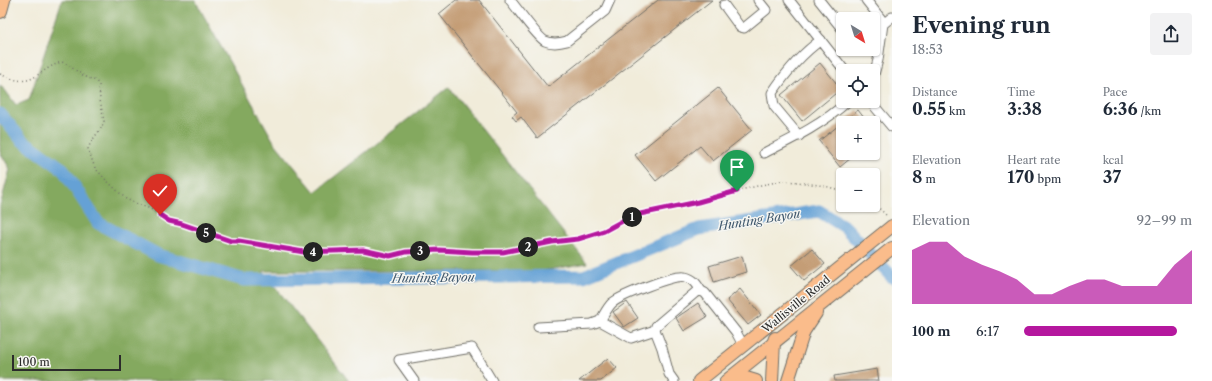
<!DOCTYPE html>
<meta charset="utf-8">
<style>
:root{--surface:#fff;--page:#f2f2f3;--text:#1f2937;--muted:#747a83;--accent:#b5179e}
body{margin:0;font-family:"Libre Caslon Text",serif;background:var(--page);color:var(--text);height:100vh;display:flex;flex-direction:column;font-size:15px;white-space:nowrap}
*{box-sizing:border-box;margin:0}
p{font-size:13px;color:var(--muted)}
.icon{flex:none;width:22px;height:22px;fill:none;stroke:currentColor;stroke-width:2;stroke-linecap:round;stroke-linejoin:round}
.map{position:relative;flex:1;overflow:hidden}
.side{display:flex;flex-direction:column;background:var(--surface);width:320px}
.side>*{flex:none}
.needle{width:26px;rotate:142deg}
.fabs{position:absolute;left:836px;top:12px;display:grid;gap:8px}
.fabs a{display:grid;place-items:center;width:44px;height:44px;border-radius:4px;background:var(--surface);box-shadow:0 1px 3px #0004;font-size:20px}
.scale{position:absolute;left:12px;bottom:10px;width:109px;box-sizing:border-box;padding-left:4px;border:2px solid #2b2b2b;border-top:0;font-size:11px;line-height:14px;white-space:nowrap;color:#2b2b2b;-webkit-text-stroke:3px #f6f6f2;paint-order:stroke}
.pin{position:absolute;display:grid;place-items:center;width:34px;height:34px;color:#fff;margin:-41px -17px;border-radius:50% 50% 50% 0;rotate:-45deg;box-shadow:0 0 4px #0007}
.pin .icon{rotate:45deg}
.km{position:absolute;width:20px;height:20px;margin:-10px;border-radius:50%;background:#222;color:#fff;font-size:11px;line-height:20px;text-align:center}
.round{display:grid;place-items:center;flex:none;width:42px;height:42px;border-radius:4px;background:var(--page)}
.summary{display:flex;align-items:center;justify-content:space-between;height:68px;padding:0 20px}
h1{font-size:22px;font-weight:800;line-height:30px}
.figures{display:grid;grid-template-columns:repeat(3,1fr);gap:6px;height:68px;padding:4px 20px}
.figures div{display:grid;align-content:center}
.figures b{font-size:17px;font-weight:800}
.figures small{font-size:11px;font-weight:400}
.figures p{font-size:11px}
.chart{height:112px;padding:8px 20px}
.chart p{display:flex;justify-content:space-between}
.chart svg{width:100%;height:72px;margin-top:4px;fill:var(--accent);opacity:.7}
ul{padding:0 20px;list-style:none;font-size:13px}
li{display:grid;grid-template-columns:64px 48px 1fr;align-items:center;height:30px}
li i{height:10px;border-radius:5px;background:var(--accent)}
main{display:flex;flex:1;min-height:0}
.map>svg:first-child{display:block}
</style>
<main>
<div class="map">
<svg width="892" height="381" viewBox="0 0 892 381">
<rect width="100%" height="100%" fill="#f6f6f2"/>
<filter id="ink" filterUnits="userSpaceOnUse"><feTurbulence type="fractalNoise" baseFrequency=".025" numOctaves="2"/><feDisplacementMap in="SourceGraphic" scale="8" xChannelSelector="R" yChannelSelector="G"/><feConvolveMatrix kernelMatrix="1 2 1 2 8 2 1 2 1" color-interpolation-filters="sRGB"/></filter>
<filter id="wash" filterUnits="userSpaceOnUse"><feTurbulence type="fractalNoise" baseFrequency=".012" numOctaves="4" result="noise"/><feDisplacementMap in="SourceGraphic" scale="16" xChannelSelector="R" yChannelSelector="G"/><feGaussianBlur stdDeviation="0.9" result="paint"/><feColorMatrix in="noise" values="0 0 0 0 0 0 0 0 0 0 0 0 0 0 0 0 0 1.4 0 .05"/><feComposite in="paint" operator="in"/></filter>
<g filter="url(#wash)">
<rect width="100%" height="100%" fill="#f1ecda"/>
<!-- forest -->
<polygon fill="#84a95f" stroke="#586a45" points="62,0 195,0 274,142 315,192 449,87 587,263 542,271 263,271 349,381 0,381 0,206 10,169 0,152 0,86 5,90 16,105 29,100"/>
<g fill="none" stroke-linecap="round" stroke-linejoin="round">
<!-- river -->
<polyline stroke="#65a1d5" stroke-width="13" points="0,114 22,140 63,169 98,223 158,255 244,280 584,276 699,229 819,211 845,227 892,277"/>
</g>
<g id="blocks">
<!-- building -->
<g fill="#c49d76">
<polygon points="456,0 479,0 548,87 658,0 712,0 537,138 521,117 516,121 512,116 517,112 439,14"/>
<polygon points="820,63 841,89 802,121 781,95"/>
<polygon points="718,88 752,130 713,161 700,146 656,181 635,155"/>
<polygon points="858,110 868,123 843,123 843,153 857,153 840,167 819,141"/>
<polygon points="812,249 825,264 804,281 791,266"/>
<polygon points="742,256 746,272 714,282 709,266"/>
<polygon points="740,289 761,315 748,325 727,300"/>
<polygon points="627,302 638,318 624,327 613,312"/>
<polygon points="698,303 707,317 684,331 676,318"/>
<polygon points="608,358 617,368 601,381 579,381"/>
<polygon points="877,369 879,381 835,381 834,376"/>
</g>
</g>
</g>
<g filter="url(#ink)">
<use href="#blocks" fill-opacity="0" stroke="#706f68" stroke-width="1"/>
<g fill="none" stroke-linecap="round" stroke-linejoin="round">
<!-- minor casing -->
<g stroke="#706f68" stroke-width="11">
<g id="minor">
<path d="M510 0C517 8 537 37 545 41 552 44 560 43 567 41L605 11 610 0"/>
<polyline points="789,0 845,71"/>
<polyline points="819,0 843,30"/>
<polyline points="866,0 881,19 883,24 878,60 873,78"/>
<polyline points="724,5 740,27 744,28 766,10 758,0"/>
<polyline points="873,32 892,17"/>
<polyline points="870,101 892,127"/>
<path d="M799 136 774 106 772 93C785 74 801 54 821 40"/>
<path d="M764 153C794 138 823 124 848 101"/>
<polyline points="600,321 631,338 655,330"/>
<path d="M538 327 592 324 600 321C604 315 607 308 612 303 622 295 675 274 685 277 694 279 697 284 701 291"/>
<polyline points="414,381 399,360 472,348 492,381"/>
<polyline points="674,381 669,374 662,348 655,330 656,326 696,292 701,291 705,293 736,332 743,345"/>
</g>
</g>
<!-- major casing -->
<g stroke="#706f68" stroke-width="14">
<g id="major">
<polyline points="730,378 743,377 756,381"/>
<polyline points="699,381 892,226"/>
<polyline points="726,381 892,248"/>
<polyline points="772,381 774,341 775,338"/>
<polyline points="788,381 804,331 816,313"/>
</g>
</g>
<!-- highway casing -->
<g stroke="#706f68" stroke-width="16">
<polyline id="highway" points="0,11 3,0"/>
</g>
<!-- path -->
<g stroke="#706f68" stroke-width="1.5" stroke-dasharray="1 3" stroke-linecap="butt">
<path d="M0 74C34 90 32 73 61 62L65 63 84 76 96 81 99 85 100 100 104 121 102 127 91 142 88 149 95 168 105 179 126 199 135 203 153 210 169 221 182 224 231 241H239L305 252 363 250 390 256 406 252 422 251 439 250 471 253 503 252 552 242 578 239 604 231 628 218 640 214 698 202 737 191 761 185 782 181 798 182 825 186 843 191"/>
<polyline points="873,204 881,210 888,217"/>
</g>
<!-- minor -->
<use href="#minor" stroke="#fff" stroke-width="9"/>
<!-- major -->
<use href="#major" stroke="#fabc8b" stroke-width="12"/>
<!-- highway -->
<use href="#highway" stroke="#fabc8b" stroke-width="14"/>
</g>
</g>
<g fill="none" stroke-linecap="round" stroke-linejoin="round" filter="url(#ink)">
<!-- route casing -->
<g stroke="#fff" stroke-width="8">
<polyline id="route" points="160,215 169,221 182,224 231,241 239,241 304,252 363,250 390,256 406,252 439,250 472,252 503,252 552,242 578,239 604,231 628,218 640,214 698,202 737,191"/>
</g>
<!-- route -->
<use href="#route" stroke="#b5179e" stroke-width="5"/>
</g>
<g text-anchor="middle" stroke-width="3" stroke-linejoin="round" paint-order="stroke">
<!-- street labels -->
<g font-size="11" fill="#2b2b2b" stroke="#f6f6f2">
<text transform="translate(796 304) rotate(-39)" y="4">Wallisville Road</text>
</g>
<!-- water labels -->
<g font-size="12" font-style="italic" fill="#425a6f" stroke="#f6f6f2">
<text transform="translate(759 220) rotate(-9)" y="4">Hunting Bayou</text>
<text transform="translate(433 278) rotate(-1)" y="4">Hunting Bayou</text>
</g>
</g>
</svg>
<div class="fabs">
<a><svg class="needle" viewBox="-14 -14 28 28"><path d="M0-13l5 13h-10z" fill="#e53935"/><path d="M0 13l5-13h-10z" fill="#747a83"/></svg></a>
<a><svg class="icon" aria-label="locate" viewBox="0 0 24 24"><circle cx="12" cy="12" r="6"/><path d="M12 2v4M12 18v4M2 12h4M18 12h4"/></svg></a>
<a>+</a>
<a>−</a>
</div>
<div class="scale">100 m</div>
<div class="pin" style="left:737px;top:191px;background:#1e9e55"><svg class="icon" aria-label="arrive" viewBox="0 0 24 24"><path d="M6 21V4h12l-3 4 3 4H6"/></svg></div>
<div class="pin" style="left:160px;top:215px;background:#d93025"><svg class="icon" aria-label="check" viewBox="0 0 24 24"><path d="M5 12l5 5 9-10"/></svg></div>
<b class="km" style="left:632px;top:217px">1</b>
<b class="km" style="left:528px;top:247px">2</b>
<b class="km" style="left:420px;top:251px">3</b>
<b class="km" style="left:313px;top:252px">4</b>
<b class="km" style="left:206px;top:233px">5</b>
</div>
<section class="side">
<div class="summary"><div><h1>Evening run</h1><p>18:53</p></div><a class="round"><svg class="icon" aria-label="share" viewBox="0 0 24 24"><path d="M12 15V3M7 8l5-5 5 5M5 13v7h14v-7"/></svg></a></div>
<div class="figures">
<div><p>Distance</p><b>0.55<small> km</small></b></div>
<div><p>Time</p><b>3:38</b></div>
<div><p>Pace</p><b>6:36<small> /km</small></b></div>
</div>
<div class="figures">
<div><p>Elevation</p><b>8<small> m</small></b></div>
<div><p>Heart rate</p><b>170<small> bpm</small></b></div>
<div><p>kcal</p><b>37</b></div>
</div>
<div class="chart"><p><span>Elevation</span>92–99 m</p>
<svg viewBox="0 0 160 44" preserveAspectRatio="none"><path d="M0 44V11L10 6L20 6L30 15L40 20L50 24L60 29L70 38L80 38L90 33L100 29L110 29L120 33L130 33L140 33L150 20L160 11V44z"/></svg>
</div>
<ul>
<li><b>100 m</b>6:17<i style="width:91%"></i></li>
</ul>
</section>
</main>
